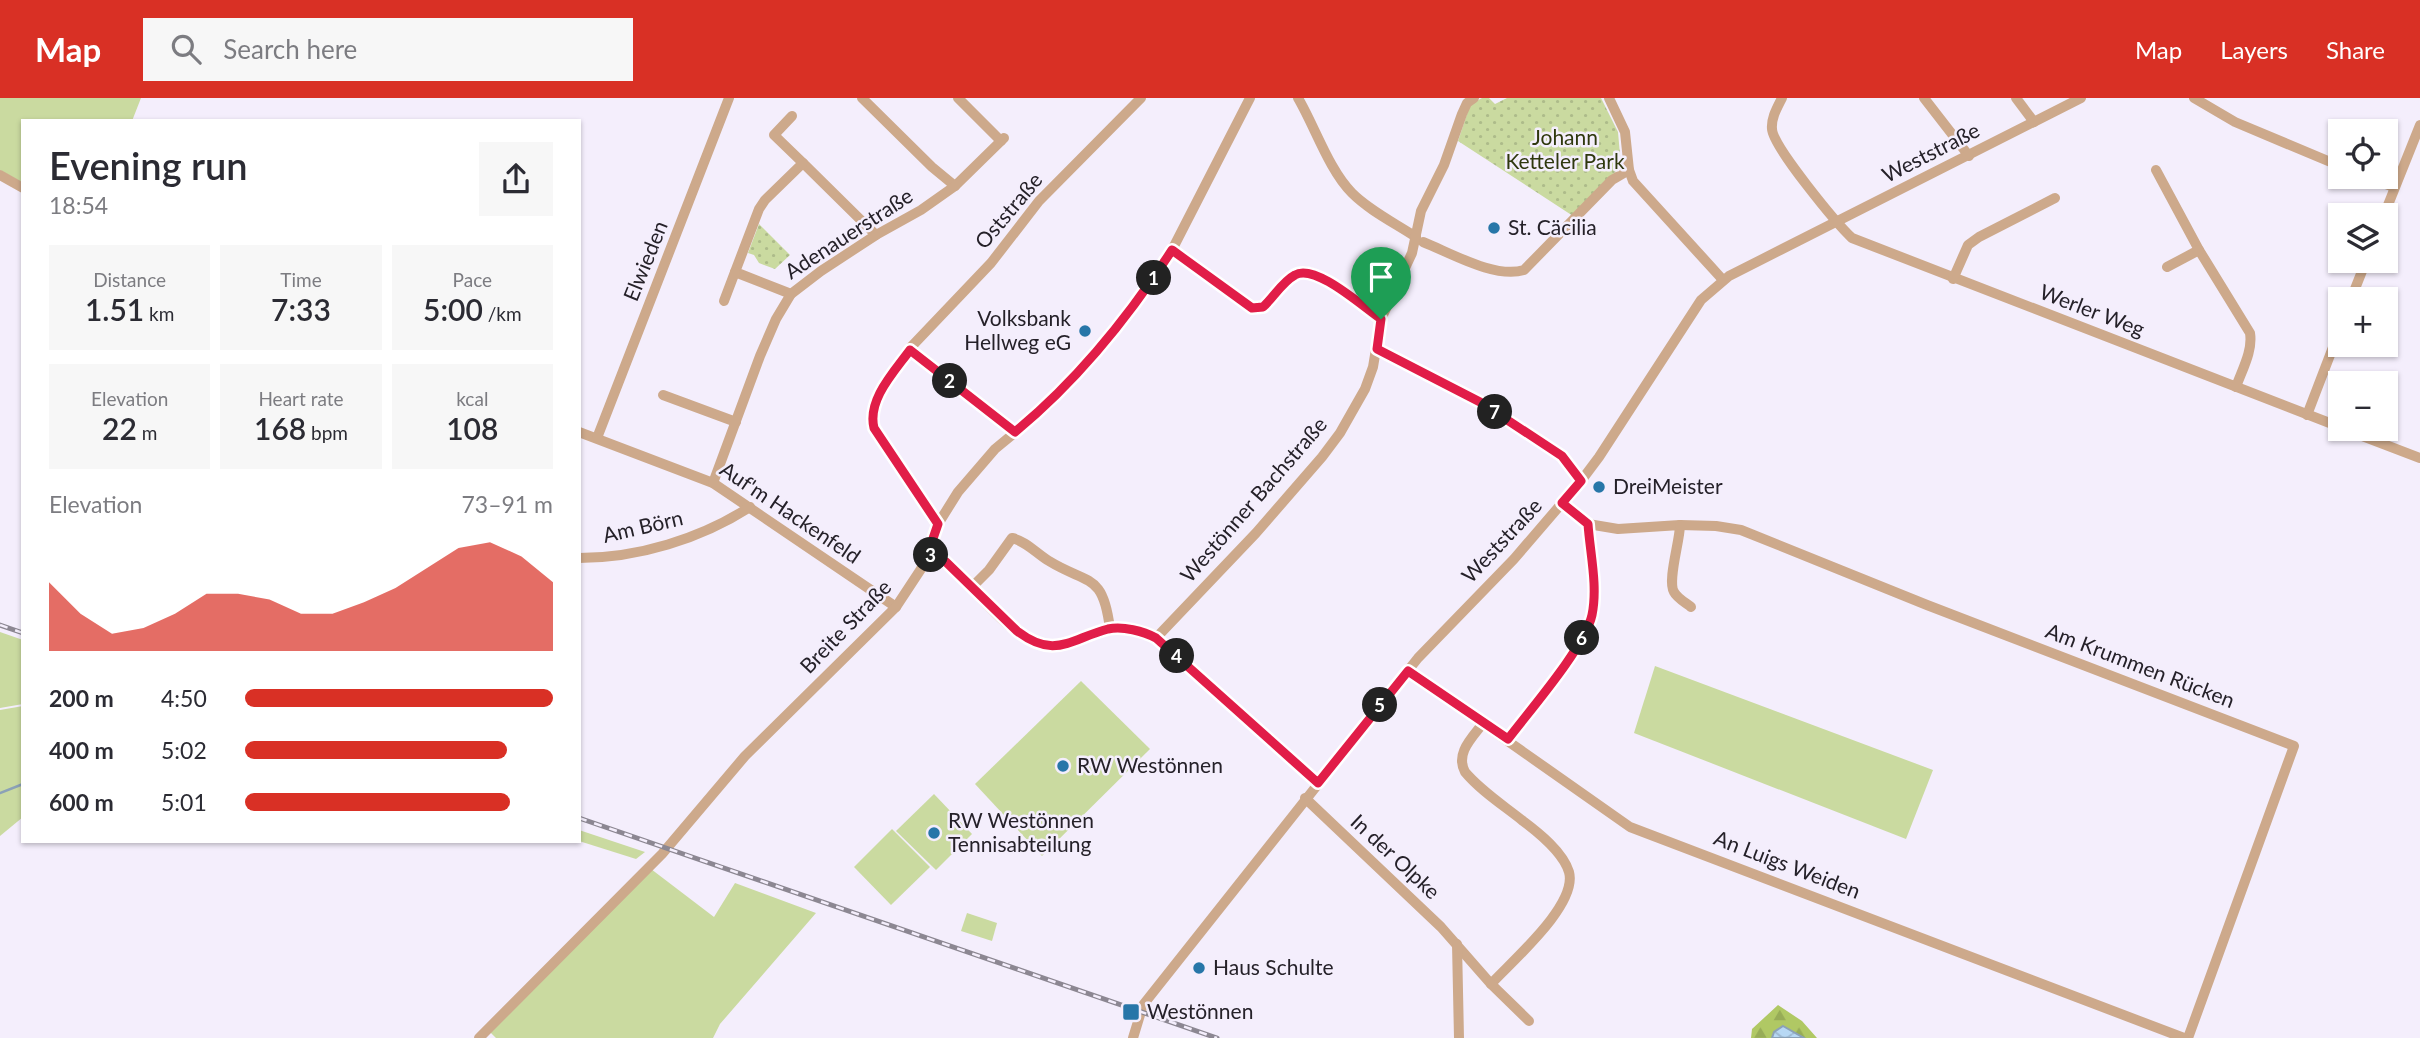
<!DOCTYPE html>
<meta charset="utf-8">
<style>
:root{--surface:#fff;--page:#f7f7f7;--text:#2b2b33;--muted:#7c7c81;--accent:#d93025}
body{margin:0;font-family:Lato,sans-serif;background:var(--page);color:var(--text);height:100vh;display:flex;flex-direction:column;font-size:26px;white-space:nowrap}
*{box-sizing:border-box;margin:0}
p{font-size:23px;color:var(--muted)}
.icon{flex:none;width:38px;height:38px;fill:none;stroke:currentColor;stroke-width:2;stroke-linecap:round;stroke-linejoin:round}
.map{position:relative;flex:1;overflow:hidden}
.details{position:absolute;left:21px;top:21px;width:560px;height:724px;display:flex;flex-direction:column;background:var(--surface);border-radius:0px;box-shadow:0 2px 5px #0004}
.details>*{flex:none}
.tools{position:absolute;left:2328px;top:21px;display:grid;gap:14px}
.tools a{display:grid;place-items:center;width:70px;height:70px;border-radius:0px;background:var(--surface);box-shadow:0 2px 5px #0004;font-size:35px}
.pin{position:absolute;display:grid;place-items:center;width:60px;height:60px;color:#fff;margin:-72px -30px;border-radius:50% 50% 50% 0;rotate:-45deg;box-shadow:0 0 7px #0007}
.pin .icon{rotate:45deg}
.km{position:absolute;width:35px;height:35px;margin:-18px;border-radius:50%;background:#222;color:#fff;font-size:19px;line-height:35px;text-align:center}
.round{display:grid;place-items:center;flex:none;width:74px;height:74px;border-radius:0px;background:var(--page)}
.summary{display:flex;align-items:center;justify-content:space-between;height:119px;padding:0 28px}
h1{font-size:38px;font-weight:600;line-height:52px}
.figures{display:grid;grid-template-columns:repeat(3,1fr);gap:10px;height:119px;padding:7px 28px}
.figures div{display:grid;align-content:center;border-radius:0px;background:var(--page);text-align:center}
.figures b{font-size:30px;font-weight:600}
.figures small{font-size:19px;font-weight:400}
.figures p{font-size:19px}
.chart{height:196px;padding:14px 28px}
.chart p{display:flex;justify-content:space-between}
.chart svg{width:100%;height:126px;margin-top:7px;fill:var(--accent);opacity:.7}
ul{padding:0 28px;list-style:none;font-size:23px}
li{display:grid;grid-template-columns:112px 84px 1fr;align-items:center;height:52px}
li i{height:18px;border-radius:9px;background:var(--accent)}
header{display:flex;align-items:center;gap:42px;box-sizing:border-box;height:98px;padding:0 35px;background:var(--accent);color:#fff}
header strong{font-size:33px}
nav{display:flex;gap:38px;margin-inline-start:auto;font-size:24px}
.search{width:490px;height:63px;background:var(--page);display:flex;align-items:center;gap:18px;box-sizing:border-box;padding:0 24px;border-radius:0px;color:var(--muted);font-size:26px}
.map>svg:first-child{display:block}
</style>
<header>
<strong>Map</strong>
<div class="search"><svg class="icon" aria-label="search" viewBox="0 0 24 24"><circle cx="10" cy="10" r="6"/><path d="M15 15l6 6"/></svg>Search here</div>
<nav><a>Map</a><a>Layers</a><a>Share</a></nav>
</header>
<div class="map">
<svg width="2420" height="940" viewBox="0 0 2420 940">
<defs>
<pattern id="forest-firs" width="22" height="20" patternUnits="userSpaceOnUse" patternTransform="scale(1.75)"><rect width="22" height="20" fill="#b0c864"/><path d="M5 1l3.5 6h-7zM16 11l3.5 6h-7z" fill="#97ac57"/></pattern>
<pattern id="park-dots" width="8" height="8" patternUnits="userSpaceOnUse" patternTransform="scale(1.75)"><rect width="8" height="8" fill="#cadaa0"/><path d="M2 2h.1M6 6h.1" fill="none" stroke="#adbb8a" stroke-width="1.8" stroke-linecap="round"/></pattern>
<pattern id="water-waves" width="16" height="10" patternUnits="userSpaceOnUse" patternTransform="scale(1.75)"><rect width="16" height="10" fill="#b7d8f4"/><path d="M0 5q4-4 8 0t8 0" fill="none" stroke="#9db9d1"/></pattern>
</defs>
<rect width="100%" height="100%" fill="#f4eefc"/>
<!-- grass -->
<g fill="#cadaa0">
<polygon points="0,0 141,0 132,23 23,23 23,85 0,72"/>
<polygon points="0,534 23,542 23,606 0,610"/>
<polygon points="1655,568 1933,672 1906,741 1634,635"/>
<polygon points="1081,583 1150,651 1042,758 975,686"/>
<polygon points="23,608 23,719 0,738 0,612"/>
<polygon points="934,696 972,736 936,772 896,733"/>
<polygon points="892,731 930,769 891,807 854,769"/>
<polygon points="579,732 645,754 636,761 579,743"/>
<polygon points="651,771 714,819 735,785 816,815 720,926 713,940 496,940 490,934"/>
<polygon points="967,815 997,825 992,843 961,833"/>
</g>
<!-- forest -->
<polygon fill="url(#forest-firs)" points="1778,907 1802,923 1817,940 1804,940 1800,937 1774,934 1772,940 1751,940 1752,931"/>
<!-- park -->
<g fill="url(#park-dots)">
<polygon points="1482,0 1489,0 1495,6 1507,0 1601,0 1618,34 1621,68 1573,118 1458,43 1470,7"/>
<polygon points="759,126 790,157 775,171 759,165 754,157 748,155"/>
</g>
<!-- water -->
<polygon fill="url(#water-waves)" stroke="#8ba1b7" stroke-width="2" points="1783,928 1804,940 1772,940 1774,934"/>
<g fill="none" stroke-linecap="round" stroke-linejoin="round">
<!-- stream -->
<polyline stroke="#8ba1b7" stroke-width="2.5" points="0,695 23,686"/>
<!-- minor -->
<g stroke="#cda98b" stroke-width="10">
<polyline points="862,0 932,69 955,88"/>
<polyline points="958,0 1001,43"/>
<path d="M1298 0C1315 29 1329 72 1352 95 1370 113 1395 125 1416 139"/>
<polyline points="1609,0 1625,34 1629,72 1633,83 1723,182"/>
<path d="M1782 0C1777 10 1771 20 1772 31 1773 49 1837 126 1852 140L2340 329"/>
<polyline points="1924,0 1969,58"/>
<polyline points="2016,0 2034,24"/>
<polyline points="2194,0 2235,24 2340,68"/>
<polyline points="803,65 876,137"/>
<path d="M2156 72 2199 152 2250 235C2253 253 2242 272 2236 289"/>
<polyline points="0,77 23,90"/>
<polyline points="2367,79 2394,89"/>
<polyline points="2384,117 2420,27"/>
<path d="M1423 144C1451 155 1495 181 1524 172L1612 82 1629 72"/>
<path d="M1172 152 1252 210C1277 213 1281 170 1308 174 1328 178 1362 209 1381 221"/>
<polyline points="2167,169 2199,152"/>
<polyline points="1953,181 1968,147 1979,139 2055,100"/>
<polyline points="791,196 735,174 759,111 765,102 803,65 774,37 792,18"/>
<polyline points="2351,201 2366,163"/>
<polyline points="724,203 735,174"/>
<polyline points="1377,251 1480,304 1562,358 1581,383"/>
<polyline points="910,252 1015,334"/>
<polyline points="663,297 736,324"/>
<polyline points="2307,317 2340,231"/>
<polyline points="2344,331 2420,360"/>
<polyline points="579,334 713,385 896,509"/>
<polyline points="597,340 729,0"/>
<polyline points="713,385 760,258 776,221 791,196 821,173 876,137 921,112 955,88 1004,40"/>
<polyline points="938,426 874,330 872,314 876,305 888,283 912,248 991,165 1039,103 1141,0"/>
<path d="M1588 426 1618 431 1680 427C1680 443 1667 483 1674 494 1677 500 1686 505 1691 509"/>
<polyline points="1680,427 1716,428 1741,432 1927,507 2294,648 2188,940"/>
<path d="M928 455C969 475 999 534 1041 546 1067 554 1085 537 1109 531 1124 528 1143 533 1156 540L1317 685"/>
<path d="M579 460C638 460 700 441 750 409"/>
<path d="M971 490 989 472 1012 440C1026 443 1037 456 1049 463 1088 487 1103 474 1110 531"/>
<polyline points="1156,540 1256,435 1322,359 1340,335 1365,291 1373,269 1381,221 1412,155 1421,113 1444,67 1462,16 1467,5 1474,0"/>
<polyline points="1408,573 1630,729 2184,940"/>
<path d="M1484 624C1472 640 1455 655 1465 674 1481 693 1503 707 1523 723 1539 735 1563 754 1569 774 1578 807 1512 863 1491 886"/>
<path d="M1508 641C1530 612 1585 549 1592 517 1598 488 1590 455 1588 426L1562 405"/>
<polyline points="1305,700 1441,829 1491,886 1529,923"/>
<polyline points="1457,846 1459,940"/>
<polyline points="479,940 662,756 745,658 896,509 921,471 938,426 958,394 995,351 1048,307 1074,280 1118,229 1153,181 1172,152 1250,0"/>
<polyline points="1133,940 1143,907 1418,560 1514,461 1581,383 1599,359 1701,202 1729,178 2081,0"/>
</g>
<!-- rail casing -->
<g stroke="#8c8792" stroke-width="5">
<g id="rail">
<polyline points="0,527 23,535"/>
<polyline points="579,720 1217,940"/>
</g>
</g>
<!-- rail -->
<use href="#rail" stroke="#f4eefc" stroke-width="2.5" stroke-dasharray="8" stroke-linecap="butt"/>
</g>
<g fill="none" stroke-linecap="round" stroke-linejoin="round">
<!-- route casing -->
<g stroke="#fff" stroke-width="14">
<path id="route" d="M1172 152 1252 210 1263 209C1274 199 1282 184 1295 177 1315 165 1363 209 1381 221L1377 251 1480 304 1562 358 1581 383 1562 405 1588 426C1590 455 1598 488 1592 517 1585 549 1530 612 1508 641L1408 573 1318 685 1156 540C1143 533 1123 528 1108 531 1070 541 1055 562 1017 533L946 464 928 455 938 426 874 330C867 302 894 274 910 252L1015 334C1078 282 1128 220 1172 152Z"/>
</g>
<!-- route -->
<use href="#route" stroke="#e11d48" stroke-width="9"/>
</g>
<!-- markers -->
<g fill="#2776a8" stroke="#f4eefc" stroke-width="2.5">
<circle cx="1494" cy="130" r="7"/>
<circle cx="1085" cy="233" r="7"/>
<circle cx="1599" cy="389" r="7"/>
<circle cx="1063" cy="668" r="7"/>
<circle cx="934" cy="735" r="7"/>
<circle cx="1199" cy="870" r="7"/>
<rect x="1122" y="905" width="18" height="18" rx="3.5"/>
</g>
<g text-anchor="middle" stroke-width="5" stroke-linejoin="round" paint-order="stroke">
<!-- park labels -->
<g font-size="21" fill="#2f380e" stroke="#f4eefc">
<text x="1565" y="47">Johann<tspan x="1565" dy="24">Ketteler Park</tspan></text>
</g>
<!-- street labels -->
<g font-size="21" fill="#252129" stroke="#f4eefc">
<text transform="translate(1931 55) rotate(-27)" y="7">Weststraße</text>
<text transform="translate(1009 113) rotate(-50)" y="7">Oststraße</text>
<text transform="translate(849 136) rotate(-33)" y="7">Adenauerstraße</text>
<text transform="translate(646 163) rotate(-68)" y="7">Elwieden</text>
<text transform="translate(2092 213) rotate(21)" y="7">Werler Weg</text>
<text transform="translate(1254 402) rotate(-49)" y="7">Westönner Bachstraße</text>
<text transform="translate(790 415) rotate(34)" y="7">Auf'm Hackenfeld</text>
<text transform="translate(643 429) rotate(-13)" y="7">Am Börn</text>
<text transform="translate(1502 443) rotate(-47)" y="7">Weststraße</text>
<text transform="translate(846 529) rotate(-46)" y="7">Breite Straße</text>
<text transform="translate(2140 568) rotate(21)" y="7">Am Krummen Rücken</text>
<text transform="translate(1395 759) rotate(43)" y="7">In der Olpke</text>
<text transform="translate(1787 767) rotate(21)" y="7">An Luigs Weiden</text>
</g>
<!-- poi labels -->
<g font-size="21" fill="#252129" stroke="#f4eefc" text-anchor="start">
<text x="1508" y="137">St. Cäcilia</text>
<text x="1071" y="228" text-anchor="end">Volksbank<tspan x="1071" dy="24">Hellweg eG</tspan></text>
<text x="1613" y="396">DreiMeister</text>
<text x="1077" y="675">RW Westönnen</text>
<text x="948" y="730">RW Westönnen<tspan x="948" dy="24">Tennisabteilung</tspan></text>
<text x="1213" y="877">Haus Schulte</text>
<text x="1147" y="921">Westönnen</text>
</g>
</g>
</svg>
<div class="tools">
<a><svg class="icon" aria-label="locate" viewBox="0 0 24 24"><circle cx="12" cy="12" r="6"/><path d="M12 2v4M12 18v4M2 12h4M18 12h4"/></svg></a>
<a><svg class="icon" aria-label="layers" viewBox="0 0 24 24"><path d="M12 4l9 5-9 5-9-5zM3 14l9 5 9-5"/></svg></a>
<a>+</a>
<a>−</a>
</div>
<div class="pin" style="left:1381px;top:221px;background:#1e9e55"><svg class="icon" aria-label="arrive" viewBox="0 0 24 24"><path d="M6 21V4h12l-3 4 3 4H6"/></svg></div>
<b class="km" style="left:1154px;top:180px">1</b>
<b class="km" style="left:950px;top:283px">2</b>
<b class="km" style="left:931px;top:457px">3</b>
<b class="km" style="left:1177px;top:558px">4</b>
<b class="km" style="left:1380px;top:607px">5</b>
<b class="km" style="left:1582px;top:540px">6</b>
<b class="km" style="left:1495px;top:314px">7</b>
<section class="details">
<div class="summary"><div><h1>Evening run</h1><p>18:54</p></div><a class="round"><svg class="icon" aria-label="share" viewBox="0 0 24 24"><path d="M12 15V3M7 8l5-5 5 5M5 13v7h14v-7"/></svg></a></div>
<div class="figures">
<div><p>Distance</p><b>1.51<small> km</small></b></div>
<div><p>Time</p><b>7:33</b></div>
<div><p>Pace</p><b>5:00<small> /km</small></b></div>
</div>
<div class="figures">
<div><p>Elevation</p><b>22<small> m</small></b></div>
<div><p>Heart rate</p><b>168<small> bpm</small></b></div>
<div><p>kcal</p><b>108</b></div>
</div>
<div class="chart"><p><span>Elevation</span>73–91 m</p>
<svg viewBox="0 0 160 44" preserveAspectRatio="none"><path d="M0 44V20L10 31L20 38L30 36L40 31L50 24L60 24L70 26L80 31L90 31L100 27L110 22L120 15L130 8L140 6L150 11L160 20V44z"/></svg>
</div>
<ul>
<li><b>200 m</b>4:50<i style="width:100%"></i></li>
<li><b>400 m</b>5:02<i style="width:85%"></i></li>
<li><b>600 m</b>5:01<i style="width:86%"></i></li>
</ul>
</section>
</div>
